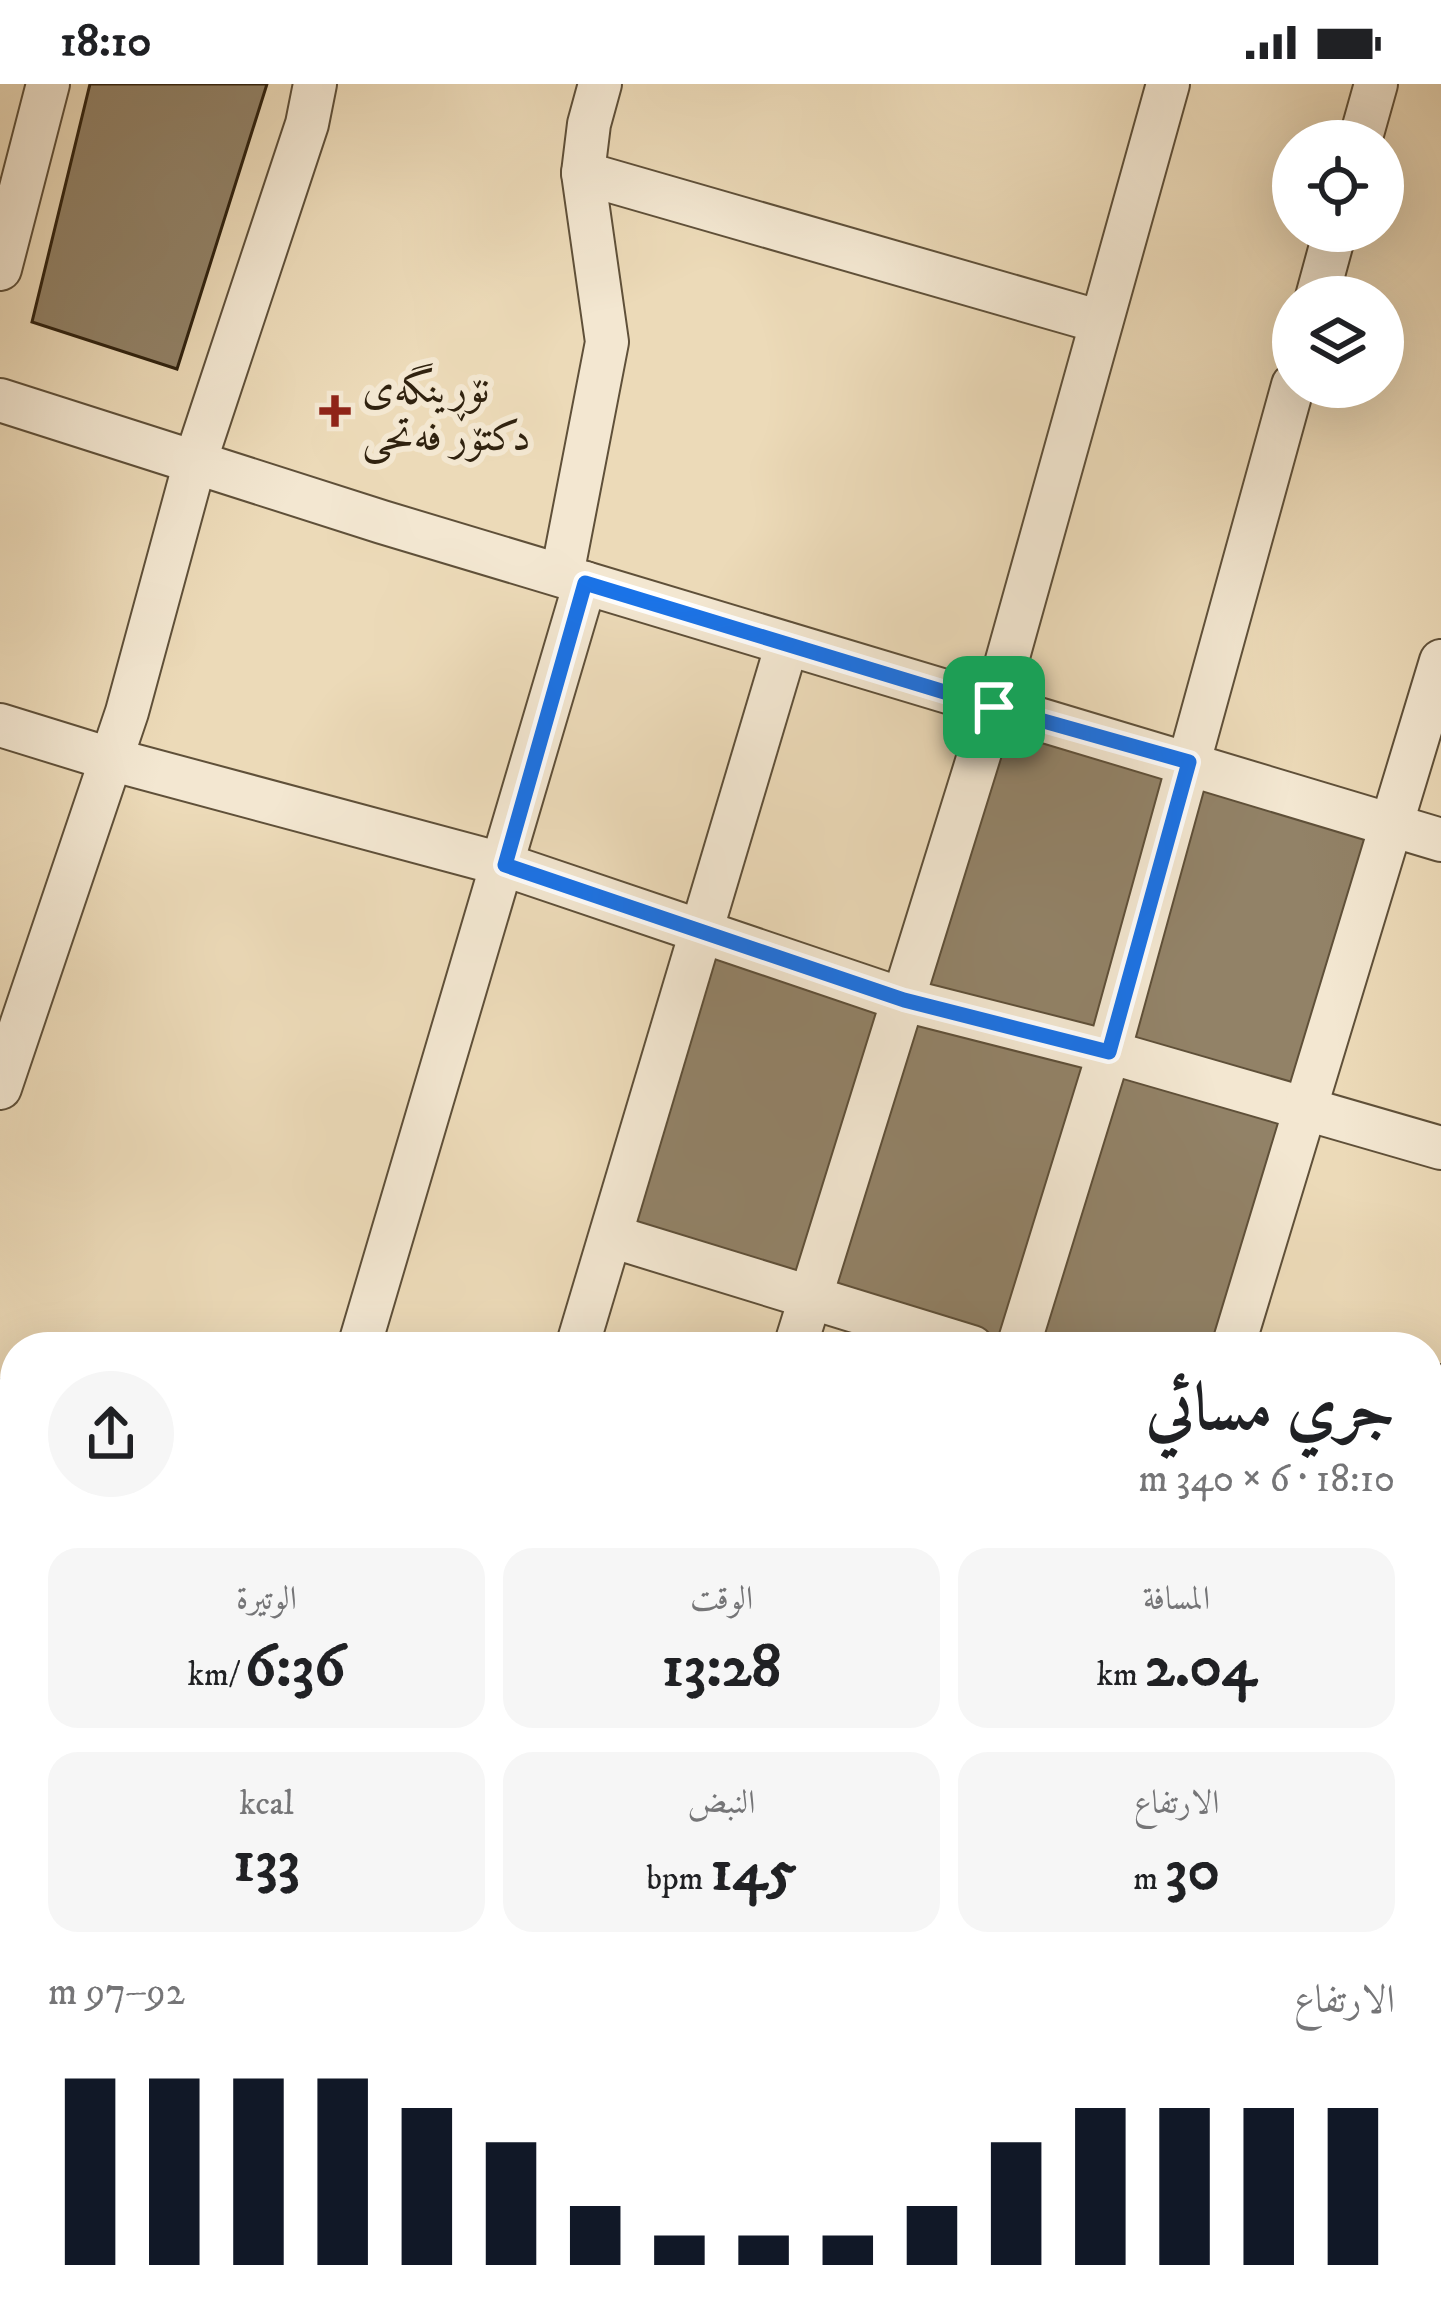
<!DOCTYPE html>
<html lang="ar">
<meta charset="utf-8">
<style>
:root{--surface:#fff;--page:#f6f6f6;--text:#202124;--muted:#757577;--accent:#111827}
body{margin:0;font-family:"IM FELL DW Pica",Amiri,serif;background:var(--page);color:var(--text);direction:rtl;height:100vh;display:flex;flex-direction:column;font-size:45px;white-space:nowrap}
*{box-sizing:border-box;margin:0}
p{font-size:39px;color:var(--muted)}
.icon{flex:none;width:66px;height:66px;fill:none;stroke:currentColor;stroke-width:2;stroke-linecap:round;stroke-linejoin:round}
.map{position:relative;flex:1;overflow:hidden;direction:ltr}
.side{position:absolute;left:0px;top:1248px;width:1443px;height:975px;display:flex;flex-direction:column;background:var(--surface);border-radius:48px 48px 0 0;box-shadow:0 12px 48px #0002;direction:rtl}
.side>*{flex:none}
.buttons{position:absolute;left:1272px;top:36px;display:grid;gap:24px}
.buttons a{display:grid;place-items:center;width:132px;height:132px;border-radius:50%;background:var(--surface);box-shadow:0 12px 48px #0002;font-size:60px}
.pin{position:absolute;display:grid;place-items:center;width:102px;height:102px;color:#fff;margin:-51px;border-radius:24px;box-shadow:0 6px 18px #0006}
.round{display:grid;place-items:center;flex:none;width:126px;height:126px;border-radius:63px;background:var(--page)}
.headline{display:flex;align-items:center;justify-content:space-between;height:204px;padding:0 48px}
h1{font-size:66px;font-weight:700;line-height:90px}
.stats{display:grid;grid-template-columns:repeat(3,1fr);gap:18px;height:204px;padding:12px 48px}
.stats div{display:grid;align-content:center;border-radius:30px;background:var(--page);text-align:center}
.stats b{font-size:60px;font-weight:700}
.stats small{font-size:33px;font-weight:400}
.stats p{font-size:33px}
.chart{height:336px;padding:24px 48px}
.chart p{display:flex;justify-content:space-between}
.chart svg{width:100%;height:216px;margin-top:12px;stroke:var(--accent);stroke-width:6}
.status{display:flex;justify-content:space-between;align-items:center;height:84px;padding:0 60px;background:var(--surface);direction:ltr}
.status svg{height:33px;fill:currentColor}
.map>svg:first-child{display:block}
</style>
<div class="status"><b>18:10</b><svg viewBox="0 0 49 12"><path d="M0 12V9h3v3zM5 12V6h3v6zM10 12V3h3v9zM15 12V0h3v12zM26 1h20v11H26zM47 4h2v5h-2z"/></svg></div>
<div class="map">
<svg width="1441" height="2222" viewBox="0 0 1441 2222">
<rect width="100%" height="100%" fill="#ecdab8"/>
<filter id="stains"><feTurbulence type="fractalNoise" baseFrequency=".00167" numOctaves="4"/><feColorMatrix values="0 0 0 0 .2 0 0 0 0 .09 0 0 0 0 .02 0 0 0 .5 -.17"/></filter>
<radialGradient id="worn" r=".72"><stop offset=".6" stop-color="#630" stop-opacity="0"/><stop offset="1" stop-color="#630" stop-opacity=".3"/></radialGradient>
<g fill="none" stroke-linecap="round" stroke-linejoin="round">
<!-- stream -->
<g stroke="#7a6b52" stroke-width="10">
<polyline points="3,1968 15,1969"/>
<polyline points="332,2208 356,2222"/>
</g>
</g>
<!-- building -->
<g fill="#928267" stroke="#30220f" stroke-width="3">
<polygon points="90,0 267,0 177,285 32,238"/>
<polygon points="994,623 1189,678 1109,968 904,916"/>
<polygon points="1189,678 1386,760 1304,1023 1109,968"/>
<polygon points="703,845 904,916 809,1211 611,1152"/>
<polygon points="904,916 1109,968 1018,1263 972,1263 809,1211"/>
<polygon points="1118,971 1304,1023 1233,1263 1018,1263"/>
<polygon points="15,2154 15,2208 144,2208 150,2222 3,2222 0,2160"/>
</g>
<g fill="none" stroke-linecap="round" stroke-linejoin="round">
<!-- minor casing -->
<g stroke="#5f5039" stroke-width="46">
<g id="minor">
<polyline points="1360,57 1376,0"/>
<polyline points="583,89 1101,238"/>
<polyline points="0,185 48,0"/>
<polyline points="1317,213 1335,147"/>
<polyline points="0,316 382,438 1441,756"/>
<polyline points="562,491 607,258 583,89 589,40 600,0"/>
<polyline points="0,641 110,675 505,781 904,916 1109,968 1441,1064"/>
<polyline points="0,1004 127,628 195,378 307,40 315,0"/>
<polyline points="611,1152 972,1263"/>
<polyline points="359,1263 585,499"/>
<polyline points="577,1263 787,560"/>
<polyline points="795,1263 994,623 1168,0"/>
<polyline points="1018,1263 1109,968 1293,301"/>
<polyline points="1233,1263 1441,577"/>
<polyline points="0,1317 15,1322"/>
<polyline points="1428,1345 1441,1302"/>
<polyline points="1428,1403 1441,1407"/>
<polyline points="1428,1709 1441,1712"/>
</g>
</g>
<!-- minor -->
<use href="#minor" stroke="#f3e7d1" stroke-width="42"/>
</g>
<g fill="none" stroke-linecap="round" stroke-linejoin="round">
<!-- route casing -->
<g stroke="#fff" stroke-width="24">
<polygon id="route" points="585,499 994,623 1189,678 1109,968 904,916 505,781"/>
</g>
<!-- route -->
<use href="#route" stroke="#1a73e8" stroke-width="15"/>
</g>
<!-- markers -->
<path fill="#8f2418" stroke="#f3e7d1" stroke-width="4.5" d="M329 309h12v12h12v12h-12v12h-12v-12h-12v-12h12z"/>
<g text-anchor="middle" stroke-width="12" stroke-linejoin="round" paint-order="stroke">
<!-- poi labels -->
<g font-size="42" fill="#30220f" stroke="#f3e7d1" text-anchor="start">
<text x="362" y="318">نۆڕینگەی<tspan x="362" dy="48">دکتۆر فەتحی</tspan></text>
</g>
</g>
<rect width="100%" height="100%" filter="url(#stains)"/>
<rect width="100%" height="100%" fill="url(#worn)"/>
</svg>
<div class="buttons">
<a><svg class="icon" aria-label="locate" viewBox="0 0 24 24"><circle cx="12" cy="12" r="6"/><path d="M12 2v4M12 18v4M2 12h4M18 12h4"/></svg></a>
<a><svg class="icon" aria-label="layers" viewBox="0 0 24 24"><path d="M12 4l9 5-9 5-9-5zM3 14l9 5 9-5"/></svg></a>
</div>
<div class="pin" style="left:994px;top:623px;background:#1e9e55"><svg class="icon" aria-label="arrive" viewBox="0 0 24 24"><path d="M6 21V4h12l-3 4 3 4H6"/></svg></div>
<section class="side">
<div class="headline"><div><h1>جري مسائي</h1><p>18:10 · 6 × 340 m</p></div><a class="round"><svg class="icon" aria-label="share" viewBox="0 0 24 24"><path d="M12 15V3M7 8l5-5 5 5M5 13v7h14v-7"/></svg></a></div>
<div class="stats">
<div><p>المسافة</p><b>2.04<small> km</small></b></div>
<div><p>الوقت</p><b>13:28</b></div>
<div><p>الوتيرة</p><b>6:36<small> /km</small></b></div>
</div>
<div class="stats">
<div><p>الارتفاع</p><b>30<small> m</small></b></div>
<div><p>النبض</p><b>145<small> bpm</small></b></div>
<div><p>kcal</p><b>133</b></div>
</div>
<div class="chart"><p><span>الارتفاع</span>92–97 m</p>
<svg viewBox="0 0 160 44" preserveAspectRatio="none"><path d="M5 44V6M15 44V6M25 44V6M35 44V6M45 44V12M55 44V19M65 44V32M75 44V38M85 44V38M95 44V38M105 44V32M115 44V19M125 44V12M135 44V12M145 44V12M155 44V12"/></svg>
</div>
</section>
</div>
